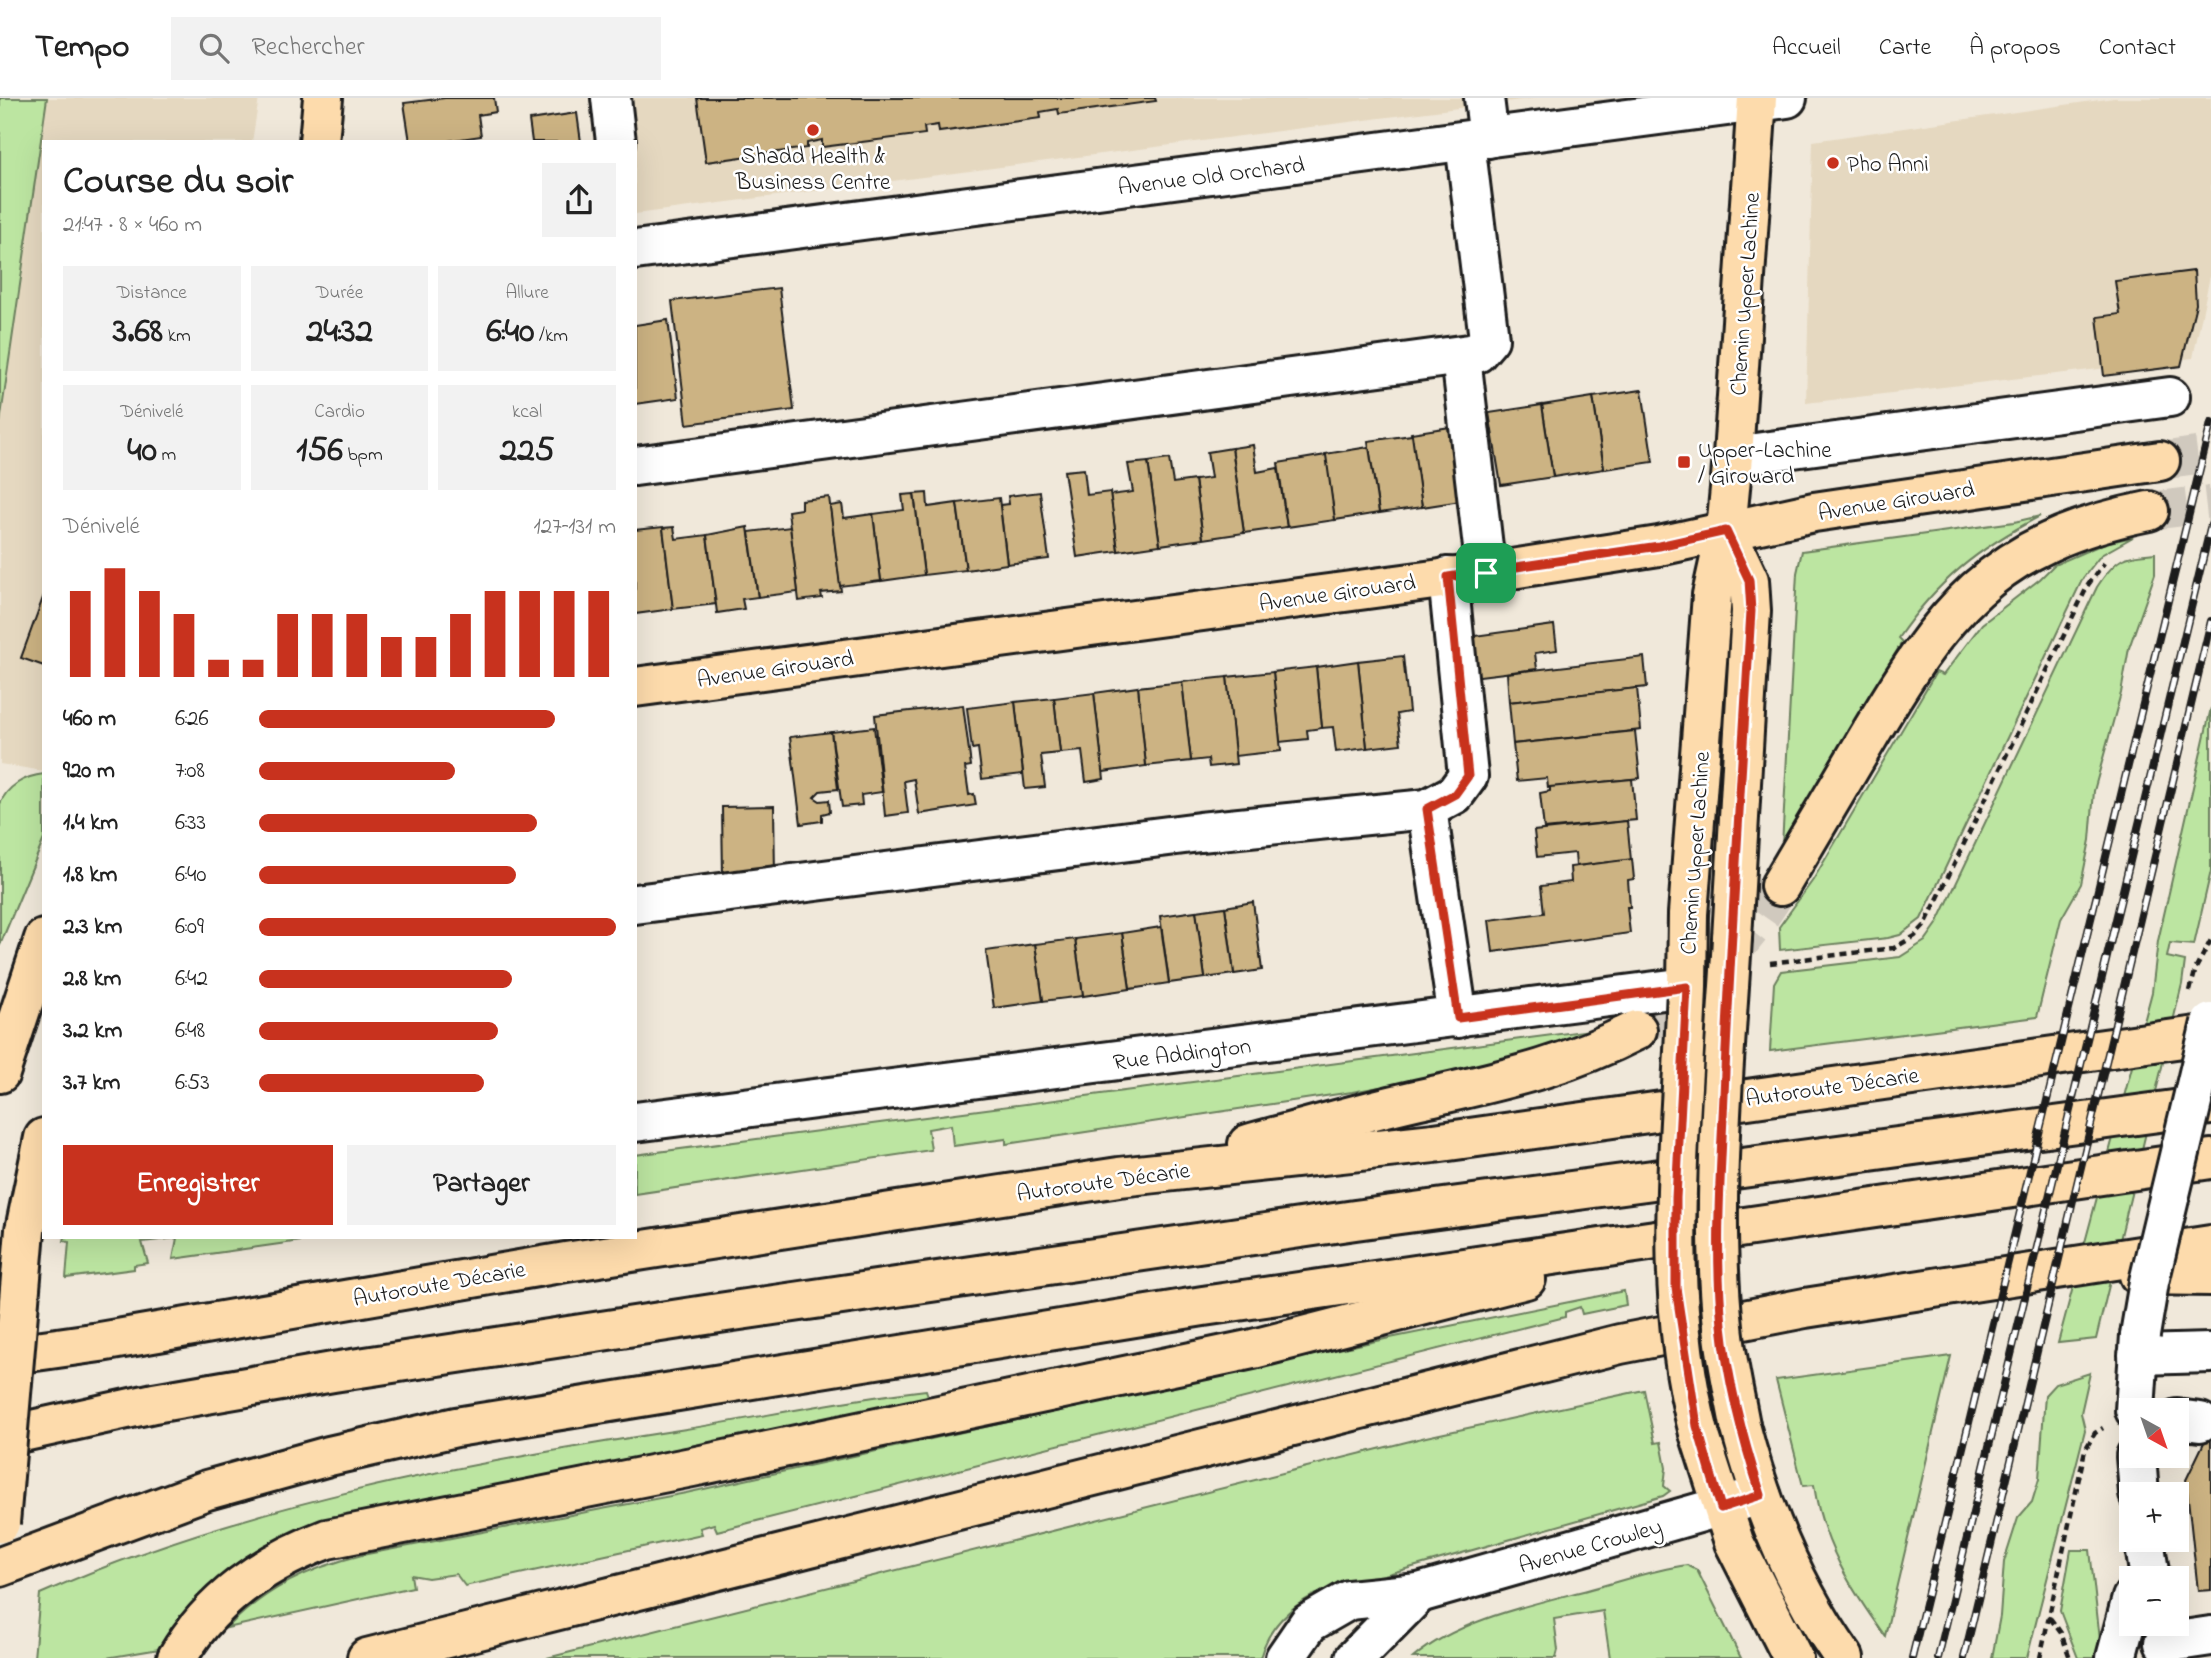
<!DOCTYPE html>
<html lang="fr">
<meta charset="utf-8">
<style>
:root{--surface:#fff;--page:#f2f2f2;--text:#222;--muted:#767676;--line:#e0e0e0;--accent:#c8321e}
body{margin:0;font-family:"Indie Flower",sans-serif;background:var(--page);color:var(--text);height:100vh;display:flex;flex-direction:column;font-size:26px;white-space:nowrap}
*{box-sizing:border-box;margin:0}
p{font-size:23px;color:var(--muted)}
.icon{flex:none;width:38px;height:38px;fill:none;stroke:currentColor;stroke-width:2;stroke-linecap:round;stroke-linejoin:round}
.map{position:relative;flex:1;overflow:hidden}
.side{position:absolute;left:42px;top:42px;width:595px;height:1099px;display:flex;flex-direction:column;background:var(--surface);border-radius:0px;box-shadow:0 7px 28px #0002}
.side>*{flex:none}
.needle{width:46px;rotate:140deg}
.controls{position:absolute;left:2119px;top:1300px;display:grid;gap:14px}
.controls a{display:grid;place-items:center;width:70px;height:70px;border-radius:0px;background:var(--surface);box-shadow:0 7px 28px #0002;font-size:35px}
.pin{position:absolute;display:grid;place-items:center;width:60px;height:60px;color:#fff;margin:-30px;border-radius:14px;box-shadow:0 4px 10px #0006}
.round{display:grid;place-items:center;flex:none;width:74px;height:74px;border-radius:0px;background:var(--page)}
.summary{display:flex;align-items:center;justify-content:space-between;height:119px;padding:0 21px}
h1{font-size:38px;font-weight:700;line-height:52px}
.metrics{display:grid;grid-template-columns:repeat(3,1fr);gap:10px;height:119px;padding:7px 21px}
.metrics div{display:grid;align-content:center;border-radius:0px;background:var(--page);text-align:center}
.metrics b{font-size:35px;font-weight:700}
.metrics small{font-size:19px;font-weight:400}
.metrics p{font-size:19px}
.chart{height:196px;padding:14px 21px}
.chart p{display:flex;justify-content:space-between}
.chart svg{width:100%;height:126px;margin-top:7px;stroke:var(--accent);stroke-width:6}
.button{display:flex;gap:14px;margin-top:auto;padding:14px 21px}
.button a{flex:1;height:80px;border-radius:0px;background:var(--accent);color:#fff;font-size:28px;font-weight:700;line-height:80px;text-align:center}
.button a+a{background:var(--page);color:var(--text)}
ul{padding:0 21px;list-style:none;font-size:23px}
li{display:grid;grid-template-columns:112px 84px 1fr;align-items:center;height:52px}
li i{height:18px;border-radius:9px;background:var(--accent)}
header{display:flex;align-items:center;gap:42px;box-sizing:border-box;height:98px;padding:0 35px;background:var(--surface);border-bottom:2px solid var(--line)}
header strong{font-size:33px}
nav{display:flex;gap:38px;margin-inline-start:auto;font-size:24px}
.search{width:490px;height:63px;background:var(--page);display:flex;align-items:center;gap:18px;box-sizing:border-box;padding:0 24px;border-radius:0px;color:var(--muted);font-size:26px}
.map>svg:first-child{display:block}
</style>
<header>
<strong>Tempo</strong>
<div class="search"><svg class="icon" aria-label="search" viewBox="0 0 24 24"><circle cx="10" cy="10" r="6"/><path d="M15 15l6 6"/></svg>Rechercher</div>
<nav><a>Accueil</a><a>Carte</a><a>À propos</a><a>Contact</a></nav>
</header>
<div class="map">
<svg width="2211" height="1560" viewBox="0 0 2211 1560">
<rect width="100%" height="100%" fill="#f0e8da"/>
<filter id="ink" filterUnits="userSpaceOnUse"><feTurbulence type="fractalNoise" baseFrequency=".0143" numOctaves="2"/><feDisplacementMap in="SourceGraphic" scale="14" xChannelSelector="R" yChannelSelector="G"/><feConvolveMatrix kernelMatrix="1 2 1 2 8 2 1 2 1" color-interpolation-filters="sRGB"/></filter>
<g filter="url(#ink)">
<!-- built -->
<g fill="#e5d8c0">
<polygon points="47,0 259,0 252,44 44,44 44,673 0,666 0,325"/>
<polygon points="596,0 1536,0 635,116 635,44 601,44"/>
<polygon points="2114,0 2211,0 2211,173 2193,260 1806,305 1813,43"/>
</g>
<!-- green -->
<g fill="#bce5a1" stroke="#6c805e" stroke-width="2">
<polygon points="0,0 47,0 0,325"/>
<path d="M2040 418C1978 451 1938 482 1898 540L1902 544 1782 748 1797 475 1802 453 2014 424Z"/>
<polygon points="2133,439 2101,457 2083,480 1921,821 1900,837 1888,840 1780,852 1779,829 1813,782 1936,574 1943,577 1982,526 2040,481 2054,467 2105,445"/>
<path d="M2155 455V476L2129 550 2121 595 2094 693 2090 742 2081 786 2061 821 2037 919 1770 953 1774 885 1781 873 1900 859 1925 843 1937 826 2097 489C2116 460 2122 458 2155 455Z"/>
<polygon points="2211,610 2211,773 2194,847 2170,845 2167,859 2185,863 2182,886 2096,1241 2058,1245 2152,894 2158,843"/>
<path d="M44 676V741L0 847V706C7 688 25 678 44 676Z"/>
<polygon points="1590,932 1591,936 1580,941 1452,976 1352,994 1006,1046 1006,1041 953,1048 951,1027 928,1031 931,1052 635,1096 635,1057"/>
<polygon points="65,1139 329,1139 173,1161 177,1140 142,1144 148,1165 134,1167 134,1171 66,1180 69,1144 64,1143"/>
<path d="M1624 1193 1626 1207 1582 1216 1580 1209 1565 1214V1219L717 1433 714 1426 700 1430 702 1436 465 1488 456 1476 428 1480 411 1477 413 1489 227 1530C266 1490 309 1470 362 1457L686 1395 1385 1241Z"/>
<path d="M1951 1258 1885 1538C1852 1493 1822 1444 1814 1387L1803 1388 1776 1282Z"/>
<polygon points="2090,1275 2081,1315 2085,1332 2027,1560 1992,1560 2000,1518 2004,1464 2018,1420 2032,1404 2039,1381 2045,1297 2055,1286"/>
<path d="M926 1292 928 1298 904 1306 320 1422C249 1451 200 1484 159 1551L106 1560H34L40 1496C244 1405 466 1365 686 1331 766 1318 846 1301 926 1292Z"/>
<path d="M1644 1292 1655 1345 1661 1344 1666 1370 1664 1388 1670 1393 1663 1398 1314 1497C1287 1511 1268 1530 1260 1560H547L1426 1339Z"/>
<polygon points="2071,1452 2090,1452 2102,1560 2078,1560 2060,1513"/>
<path d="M1687 1467 1697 1472 1741 1560H1610L1603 1513 1554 1521 1558 1552 1556 1560H1413C1459 1520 1540 1505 1598 1489 1627 1481 1657 1471 1687 1467Z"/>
</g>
<!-- building -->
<g fill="#ccb383" stroke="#1c1c1c" stroke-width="2">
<polygon points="445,0 494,0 496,14 478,17 481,38 441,44 410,44 404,5"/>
<polygon points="697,0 1155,0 1156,3 1059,16 1058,11 1040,14 1041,20 939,34 938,27 924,29 925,36 822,49 822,42 807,45 807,50 706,64"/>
<polygon points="577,15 581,44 532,44 529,22"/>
<polygon points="2194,173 2196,206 2181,268 2104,278 2097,219 2120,216 2115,183"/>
<polygon points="779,190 794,312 687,326 672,203"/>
<polygon points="668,222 678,300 635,306 635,227"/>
<polygon points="1642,292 1653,364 1604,371 1593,299"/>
<polygon points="1593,299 1604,371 1553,379 1542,307"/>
<polygon points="1542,307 1553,379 1501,387 1489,315"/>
<polygon points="1457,328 1467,402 1422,409 1411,335"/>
<polygon points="1412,337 1422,409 1379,415 1368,343"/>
<polygon points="1253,347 1257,374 1278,370 1287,429 1244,435 1232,350"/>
<polygon points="1369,349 1379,415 1335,422 1325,356"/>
<polygon points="1232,350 1244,435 1203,441 1195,382 1211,380 1207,354"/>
<polygon points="1326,357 1335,422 1287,429 1278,365"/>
<polygon points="1169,361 1173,385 1195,382 1203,441 1160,447 1148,364"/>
<polygon points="1148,364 1160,447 1118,453 1110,397 1133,394 1128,366"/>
<polygon points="1084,371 1087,397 1110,394 1118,453 1077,459 1064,373"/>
<polygon points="1040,394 1049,461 1007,466 1000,407 1009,406 1008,398"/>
<polygon points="927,395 928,409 957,405 966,472 924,477 914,396"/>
<polygon points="914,396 924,477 881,483 873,416 904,412 902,397"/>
<polygon points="829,399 841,493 821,495 822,500 799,503 788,413 801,411 801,402"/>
<polygon points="999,400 1007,466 966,472 957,405"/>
<polygon points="842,406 844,420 873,416 881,483 840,488 830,408"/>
<polygon points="663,429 673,511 635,516 635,432"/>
<polygon points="674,429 676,441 707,437 716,506 673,511 663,430"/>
<polygon points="748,429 758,499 742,501 744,511 717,515 707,437"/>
<polygon points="790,429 798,494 758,499 749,434"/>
<polygon points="44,497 44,568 21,560"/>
<polygon points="1554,527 1557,552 1535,555 1537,571 1472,579 1467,539"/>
<polygon points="1403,558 1409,614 1397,616 1401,646 1367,650 1358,563"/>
<polygon points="1644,559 1647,589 1509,604 1507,575"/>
<polygon points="1358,563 1367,650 1336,654 1333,629 1322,630 1316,569"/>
<polygon points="1316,569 1322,630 1307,632 1308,641 1280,644 1273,574"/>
<polygon points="1273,574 1281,653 1235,658 1227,579"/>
<polygon points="1227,579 1236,666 1209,669 1208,661 1191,663 1182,584"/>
<polygon points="1182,584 1191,663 1146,668 1138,589"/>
<polygon points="1138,589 1146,668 1103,674 1094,595"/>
<polygon points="1637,590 1641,632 1513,646 1509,604"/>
<polygon points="1094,595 1104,681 1086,684 1082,653 1060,655 1054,600"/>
<polygon points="1054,600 1060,655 1041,657 1045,689 1025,691 1015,604"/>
<polygon points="1015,604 1023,676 982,681 978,650 972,651 967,610"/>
<polygon points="963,607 971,668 965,669 969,697 974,696 976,707 919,716 914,681 904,683 908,715 885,718 875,617"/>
<polygon points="874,629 882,694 861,697 862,707 842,709 831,634"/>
<polygon points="1635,633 1640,680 1548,690 1547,680 1517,683 1513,646"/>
<polygon points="831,634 838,691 820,693 814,699 820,703 829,702 830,714 822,716 822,723 801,726 790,639"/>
<polygon points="1632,681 1636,722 1544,731 1540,695 1550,693 1550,689"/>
<polygon points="774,708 775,779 723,779 722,709"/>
<polygon points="1627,723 1631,762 1576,768 1575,755 1537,759 1534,733"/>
<polygon points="1632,761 1634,781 1628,782 1630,809 1627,809 1630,835 1493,854 1489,822 1544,815 1541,788 1571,784 1570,769"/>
<polygon points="1253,804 1262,872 1234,876 1225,809"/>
<polygon points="1225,809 1234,876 1205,880 1196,813"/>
<polygon points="1196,813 1205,880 1169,885 1160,818"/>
<polygon points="1161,829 1169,885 1130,891 1122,835"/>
<polygon points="1122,835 1130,891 1083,898 1075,841"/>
<polygon points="1075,841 1083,898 1043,903 1035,846"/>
<polygon points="1035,846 1043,903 994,910 986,853"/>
<polygon points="2211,1330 2211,1492 2198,1493 2186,1382"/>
</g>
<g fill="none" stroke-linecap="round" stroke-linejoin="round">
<!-- major-tunnel -->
<polyline stroke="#d0c9be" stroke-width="38" stroke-dasharray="38 19" stroke-linecap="butt" points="2160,363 2211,356"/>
<!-- highway-tunnel -->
<g stroke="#d0c9be" stroke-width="38" stroke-dasharray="38 19" stroke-linecap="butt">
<polyline points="2149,413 2211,406"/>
<path d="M1637 932C1702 888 1739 856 1780 788"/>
</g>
<!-- minor casing -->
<g stroke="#1c1c1c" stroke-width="44">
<g id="minor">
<polyline points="611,0 616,44"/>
<polyline points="1484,0 1489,40"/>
<polyline points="635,152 1787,0"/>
<polyline points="1461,259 1486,475"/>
<polyline points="1733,358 2170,299"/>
<polyline points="635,368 1477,255 1489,241 1465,44"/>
<polyline points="1427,711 1458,920"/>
<polyline points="635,806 1200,734 1427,711 1455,696 1468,678 1448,479"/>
<polyline points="635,1024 1687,889"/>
<polyline points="2138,1257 2211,1255"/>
<polyline points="2135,1312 2140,1237"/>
<polyline points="2177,1321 2200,1324"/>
<polyline points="2136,1358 2139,1396"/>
<polyline points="2144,1442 2150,1480"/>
<polyline points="2164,1545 2211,1538"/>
<polyline points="1285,1560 1309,1525 1349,1502 1419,1495 1761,1397"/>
<polyline points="1355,1560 1419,1495"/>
<polyline points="2116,1560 2132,1500"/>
</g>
</g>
<!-- major casing -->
<g stroke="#1c1c1c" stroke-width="44">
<g id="major">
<polyline points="319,44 323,0"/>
<polyline points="1726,433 1749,482 1751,513 1732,840"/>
<polyline points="635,589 1486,475 1659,448 1814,414 2160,363"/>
<polyline points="1687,889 1688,816 1712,497 1726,433 1733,358 1757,0"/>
<polyline points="0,975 44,841"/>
<polyline points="25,1132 44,1040"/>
<path d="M1740 1327C1761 1408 1795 1491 1844 1560"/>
<polyline points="1699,1335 1734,1444 1793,1560"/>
</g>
</g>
<!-- highway casing -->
<g stroke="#1c1c1c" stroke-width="44">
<g id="highway">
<path d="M1780 788C1808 740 1836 693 1864 646 1942 514 1991 444 2149 413"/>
<path d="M1248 1046C1308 1030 1368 1012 1429 999 1507 981 1565 969 1637 932"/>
<polyline points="2139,1177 2211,1178"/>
<polyline points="0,1258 100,1244 566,1164 1119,1079 1434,1045 2211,936"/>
<polyline points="0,1339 154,1305 333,1274 719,1215 1355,1122 2211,1007"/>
<polyline points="0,1469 207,1392 329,1358 456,1329 1203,1208 2211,1061"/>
<path d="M177 1560C210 1502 266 1464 327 1441L692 1369 1253 1251 1526 1181"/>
<polyline points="367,1560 1620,1246 1805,1210 2211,1147"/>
</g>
</g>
<!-- path -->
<g stroke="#1c1c1c" stroke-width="4.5" stroke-dasharray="7 5" stroke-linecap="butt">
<polyline points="1770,865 1894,850 1915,838 1925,827 2088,487 2104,465"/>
<polyline points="2196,870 2211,842"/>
<polyline points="2050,1520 2061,1535 2070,1560"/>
<polyline points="2040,1560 2085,1352 2095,1335 2103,1330"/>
</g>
<!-- minor -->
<use href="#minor" stroke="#fff" stroke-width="38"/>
<!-- major -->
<use href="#major" stroke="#fddbac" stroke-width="38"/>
<!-- highway -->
<use href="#highway" stroke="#fddbac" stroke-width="38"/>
<!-- rail casing -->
<g stroke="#1c1c1c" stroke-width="8">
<g id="rail">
<polyline points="1912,1560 2211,325"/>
<polyline points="1938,1560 2211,427"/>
<polyline points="1964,1560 2211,523"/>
</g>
</g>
<!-- rail -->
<use href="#rail" stroke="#fff" stroke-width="5" stroke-dasharray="16" stroke-linecap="butt"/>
<!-- minor-bridge casing -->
<g stroke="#1c1c1c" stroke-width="44" stroke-linecap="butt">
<polyline id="minor-bridge" points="2140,1237 2149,1184 2211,925"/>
</g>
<!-- major-bridge casing -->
<g stroke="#1c1c1c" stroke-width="44" stroke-linecap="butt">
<g id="major-bridge">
<path d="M1732 840C1725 964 1710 1105 1723 1228 1726 1261 1734 1294 1740 1327"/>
<path d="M1687 889C1682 1038 1660 1189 1699 1335"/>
<polyline points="0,1425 25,1132"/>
</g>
</g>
<!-- path-bridge -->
<polyline stroke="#1c1c1c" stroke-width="4.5" stroke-dasharray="7 5" stroke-linecap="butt" points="2190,893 2196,870"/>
<!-- minor-bridge -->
<use href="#minor-bridge" stroke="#fff" stroke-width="38"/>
<!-- major-bridge -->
<use href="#major-bridge" stroke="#fddbac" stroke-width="38"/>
</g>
</g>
<g fill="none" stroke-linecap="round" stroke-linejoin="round" filter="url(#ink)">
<!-- route casing -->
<g stroke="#fff" stroke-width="14">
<path id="route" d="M1726 433 1749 482 1751 513C1742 666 1732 819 1725 973 1722 1057 1714 1142 1722 1227 1728 1285 1743 1342 1761 1397L1721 1410 1697 1328 1676 1190V1100L1687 889 1458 920 1427 711 1455 696 1468 678 1448 479 1659 448Z"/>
</g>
<!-- route -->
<use href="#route" stroke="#c8321e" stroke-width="9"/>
</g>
<!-- markers -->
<g fill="#c8321e" stroke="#fff" stroke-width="2.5">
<circle cx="813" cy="32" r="7"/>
<circle cx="1833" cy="65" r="7"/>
<rect x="1677" y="357" width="14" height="14" rx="3.5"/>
</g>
<g text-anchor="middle" stroke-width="5" stroke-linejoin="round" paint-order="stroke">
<!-- poi labels -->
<g font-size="23" fill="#1c1c1c" stroke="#fff" text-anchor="start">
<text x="813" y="65" text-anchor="middle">Shadd Health &amp;<tspan x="813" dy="26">Business Centre</tspan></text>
<text x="1847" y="73">Pho Anni</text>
<text x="1698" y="359">Upper-Lachine<tspan x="1698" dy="26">/ Girouard</tspan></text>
</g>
<!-- street labels -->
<g font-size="23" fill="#1c1c1c" stroke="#fff">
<text transform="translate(1211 77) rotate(-7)" y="8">Avenue Old Orchard</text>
<text transform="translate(1744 196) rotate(-86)" y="8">Chemin Upper Lachine</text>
<text transform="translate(1896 402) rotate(-9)" y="8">Avenue Girouard</text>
<text transform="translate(1337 494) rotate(-8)" y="8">Avenue Girouard</text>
<text transform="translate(775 570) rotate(-8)" y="8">Avenue Girouard</text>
<text transform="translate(1694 755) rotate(-86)" y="8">Chemin Upper Lachine</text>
<text transform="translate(1182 955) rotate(-7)" y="8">Rue Addington</text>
<text transform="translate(1832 988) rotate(-8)" y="8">Autoroute Décarie</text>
<text transform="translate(1103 1083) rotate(-8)" y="8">Autoroute Décarie</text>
<text transform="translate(439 1185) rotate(-10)" y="8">Autoroute Décarie</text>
<text transform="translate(1590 1447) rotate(-16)" y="8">Avenue Crowley</text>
</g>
</g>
</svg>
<div class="controls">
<a><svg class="needle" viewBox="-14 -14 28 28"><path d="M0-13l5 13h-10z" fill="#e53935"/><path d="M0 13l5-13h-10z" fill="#767676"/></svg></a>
<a>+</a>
<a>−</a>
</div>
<div class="pin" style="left:1486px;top:475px;background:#1e9e55"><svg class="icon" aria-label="arrive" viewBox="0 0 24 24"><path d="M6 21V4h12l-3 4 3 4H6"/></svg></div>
<section class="side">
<div class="summary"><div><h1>Course du soir</h1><p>21:47 · 8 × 460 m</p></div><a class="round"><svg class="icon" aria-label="share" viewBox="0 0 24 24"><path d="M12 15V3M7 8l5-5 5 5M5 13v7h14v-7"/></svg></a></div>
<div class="metrics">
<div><p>Distance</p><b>3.68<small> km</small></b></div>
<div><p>Durée</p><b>24:32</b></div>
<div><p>Allure</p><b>6:40<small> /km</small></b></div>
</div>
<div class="metrics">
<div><p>Dénivelé</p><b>40<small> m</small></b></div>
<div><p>Cardio</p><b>156<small> bpm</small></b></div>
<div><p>kcal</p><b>225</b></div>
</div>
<div class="chart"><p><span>Dénivelé</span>127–131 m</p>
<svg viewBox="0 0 160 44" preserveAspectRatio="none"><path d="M5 44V14M15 44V6M25 44V14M35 44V22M45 44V38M55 44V38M65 44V22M75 44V22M85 44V22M95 44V30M105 44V30M115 44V22M125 44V14M135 44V14M145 44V14M155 44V14"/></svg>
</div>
<ul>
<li><b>460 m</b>6:26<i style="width:83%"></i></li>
<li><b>920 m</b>7:08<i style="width:55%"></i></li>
<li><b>1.4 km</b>6:33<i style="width:78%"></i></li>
<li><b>1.8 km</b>6:40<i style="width:72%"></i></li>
<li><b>2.3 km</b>6:09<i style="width:100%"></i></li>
<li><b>2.8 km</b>6:42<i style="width:71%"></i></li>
<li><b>3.2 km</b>6:48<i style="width:67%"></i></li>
<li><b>3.7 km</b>6:53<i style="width:63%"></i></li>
</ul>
<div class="button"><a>Enregistrer</a><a>Partager</a></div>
</section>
</div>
